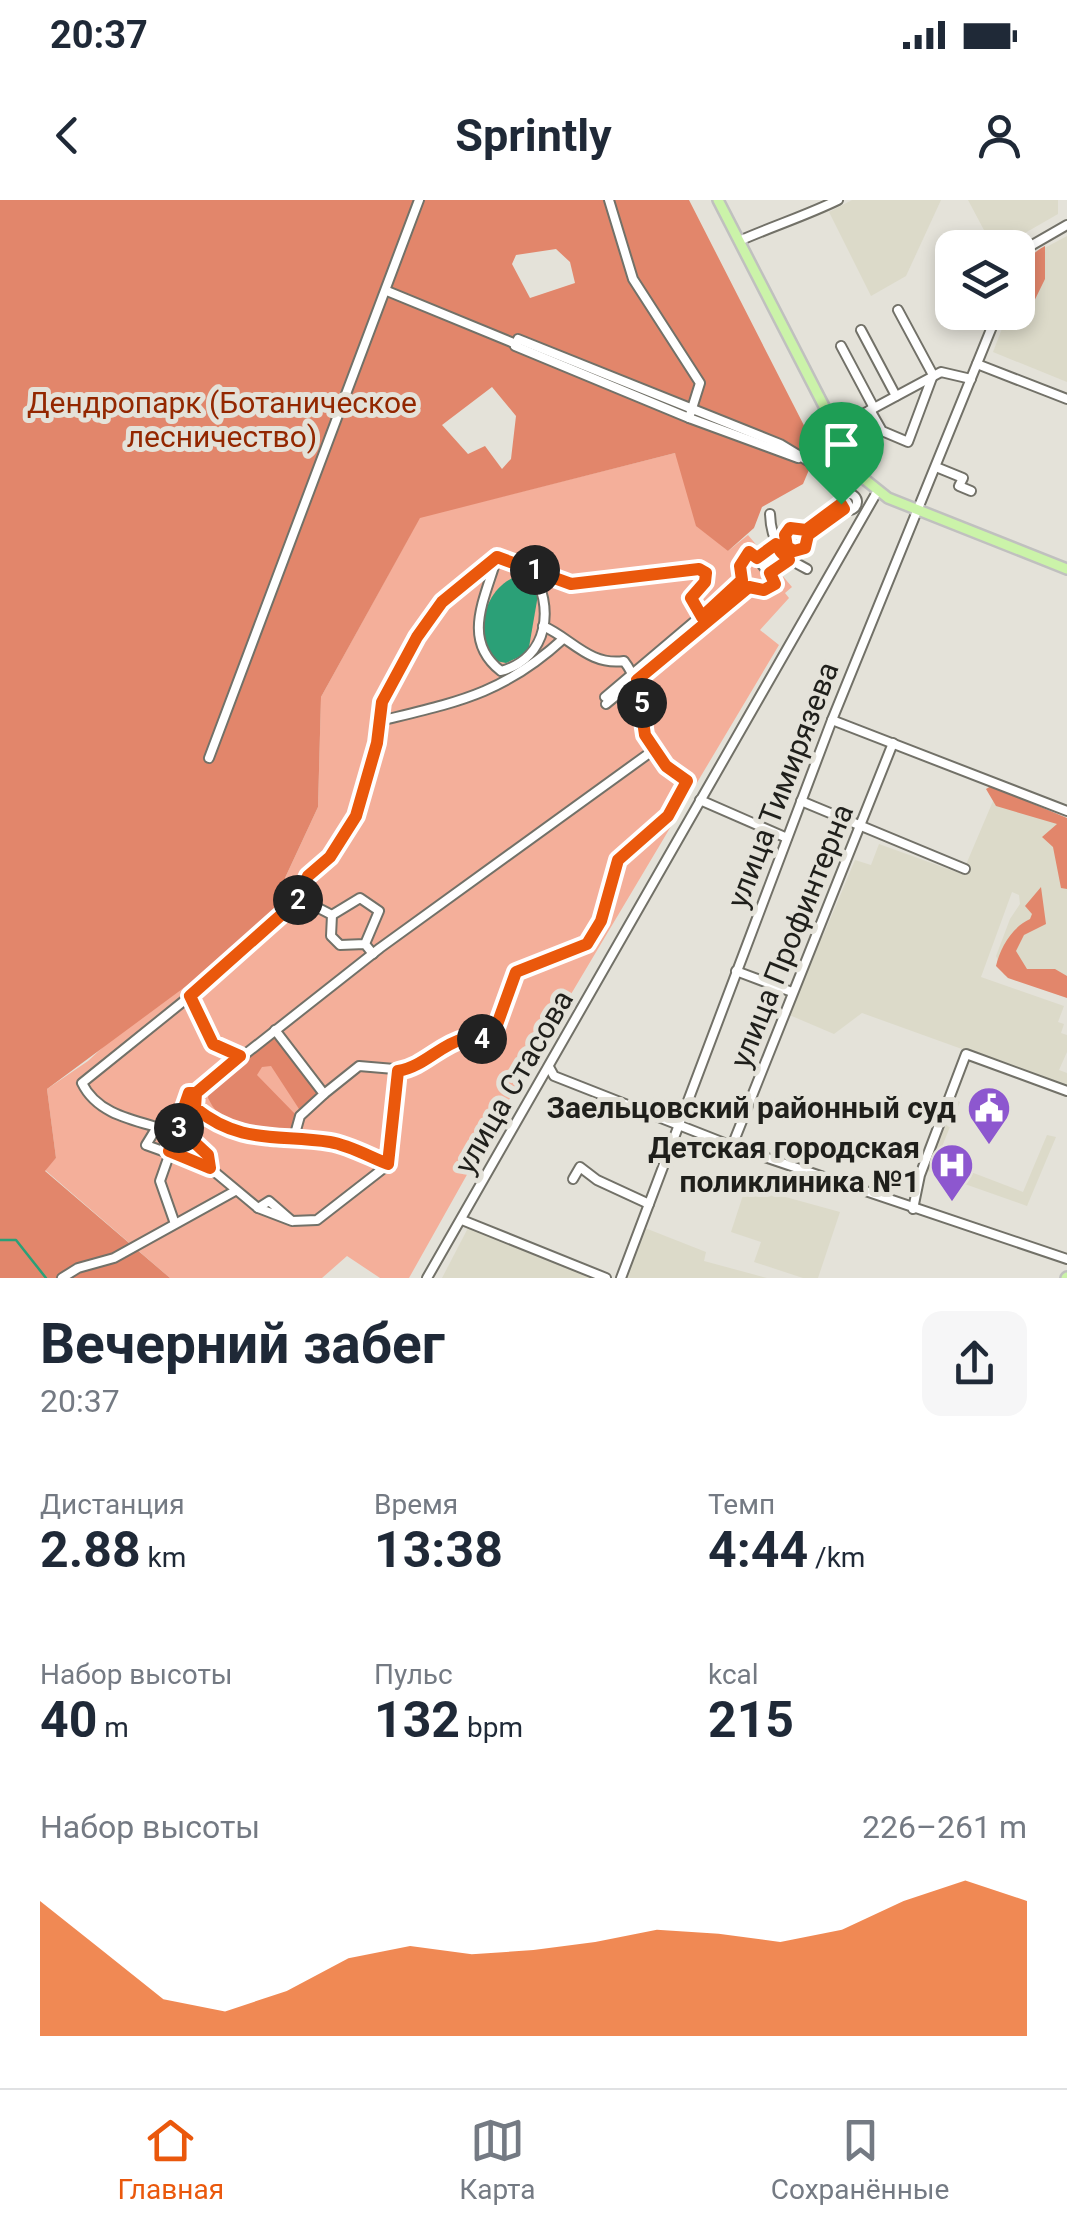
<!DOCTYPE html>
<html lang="ru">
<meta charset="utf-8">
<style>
:root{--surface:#fff;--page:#f6f6f7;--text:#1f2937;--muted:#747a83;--line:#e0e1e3;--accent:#ea580c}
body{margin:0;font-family:Roboto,sans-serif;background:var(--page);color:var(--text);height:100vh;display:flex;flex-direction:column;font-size:38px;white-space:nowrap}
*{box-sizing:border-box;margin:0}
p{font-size:32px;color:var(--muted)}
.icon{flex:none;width:55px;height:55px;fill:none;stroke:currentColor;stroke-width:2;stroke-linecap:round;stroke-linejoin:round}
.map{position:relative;height:1078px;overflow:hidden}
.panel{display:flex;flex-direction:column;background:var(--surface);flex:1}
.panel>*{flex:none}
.tools{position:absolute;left:935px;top:30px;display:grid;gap:20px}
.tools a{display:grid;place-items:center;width:100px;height:100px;border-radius:20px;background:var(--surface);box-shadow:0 5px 15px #0003;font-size:50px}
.pin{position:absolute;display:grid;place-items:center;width:85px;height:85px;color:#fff;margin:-102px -42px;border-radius:50% 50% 50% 0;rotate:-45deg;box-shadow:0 0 10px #0007}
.pin .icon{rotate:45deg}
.km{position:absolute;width:50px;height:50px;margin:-25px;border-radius:50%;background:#222;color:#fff;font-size:28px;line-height:50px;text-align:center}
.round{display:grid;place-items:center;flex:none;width:105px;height:105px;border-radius:20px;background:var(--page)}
.headline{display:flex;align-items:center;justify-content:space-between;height:170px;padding:0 40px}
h1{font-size:55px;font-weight:700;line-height:75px}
.figures{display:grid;grid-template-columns:repeat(3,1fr);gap:15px;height:170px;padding:10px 40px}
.figures div{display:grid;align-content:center}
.figures b{font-size:50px;font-weight:700}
.figures small{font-size:28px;font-weight:400}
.figures p{font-size:28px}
.chart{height:280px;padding:20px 40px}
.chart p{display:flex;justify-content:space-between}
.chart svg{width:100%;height:180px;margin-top:10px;fill:var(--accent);opacity:.7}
.status{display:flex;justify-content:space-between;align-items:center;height:70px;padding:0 50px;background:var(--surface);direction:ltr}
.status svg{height:28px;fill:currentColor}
header{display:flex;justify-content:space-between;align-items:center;height:130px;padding:0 40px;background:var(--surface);font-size:45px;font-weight:700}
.dock{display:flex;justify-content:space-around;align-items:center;height:140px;border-top:2px solid var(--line);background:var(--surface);font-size:28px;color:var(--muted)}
.dock a{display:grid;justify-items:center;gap:5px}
.dock .current{color:var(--accent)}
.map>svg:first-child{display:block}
</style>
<div class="status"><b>20:37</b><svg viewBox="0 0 49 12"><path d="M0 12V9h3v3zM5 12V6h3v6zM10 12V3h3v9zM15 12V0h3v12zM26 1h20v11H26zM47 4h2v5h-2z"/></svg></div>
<header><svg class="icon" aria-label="back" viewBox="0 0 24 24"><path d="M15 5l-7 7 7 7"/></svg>Sprintly<svg class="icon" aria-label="person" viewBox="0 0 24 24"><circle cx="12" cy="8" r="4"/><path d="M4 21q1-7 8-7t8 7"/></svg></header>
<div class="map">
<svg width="1067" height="1078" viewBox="0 0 1067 1078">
<rect width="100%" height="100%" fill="#e4e2d9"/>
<!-- built -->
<g fill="#dcdac9">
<polygon points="852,0 941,0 906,76 871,96 829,12"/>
<polygon points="968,0 1058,0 1058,14 1018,37 1009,47 993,47"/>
<polygon points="1067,36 1067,182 993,152 1008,113 1018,112 1039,51"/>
<polygon points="996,594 1067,622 1067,796 1004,775 996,756 1010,719 1020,704 1019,695 1012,692 981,777 1064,806 1058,822 1064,824 1061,833 1067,835 1067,852 1059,870 1067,873 1067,887 862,813 834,834 787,814 816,740 823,736 855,660 871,665 879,644 962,674"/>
<polygon points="952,899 960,902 937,959 1023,992 1047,935 1056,937 1027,1006 925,970"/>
<polygon points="746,986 840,1012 818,1078 803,1078 754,1062 761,1042 731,1032"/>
<polygon points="468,1028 496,1038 593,1078 442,1078"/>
<polygon points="645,1028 706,1052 704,1061 767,1078 626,1078"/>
</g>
<!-- green -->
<polygon fill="#f4af9a" points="675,253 728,351 748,335 792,387 785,393 789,398 760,430 779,445 524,873 409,1078 380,1078 347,1056 322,1078 170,1078 45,970 56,958 47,889 88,861 285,678 318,607 321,497 420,317"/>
<!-- forest -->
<g fill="#e2866b" fill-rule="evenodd">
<path d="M0 0H689L817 251 803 284 762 307 754 328 728 351 696 326 675 253 420 318 321 497 318 607 285 678 286 706 220 761 47 889 56 958 45 971 170 1078H0ZM556 49 570 62 575 83 530 98 512 64 516 55ZM492 187 516 216 511 259 502 269 485 246 468 254 442 225Z"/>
<path d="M1045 46V79L1022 126 1017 125 1008 113 1018 112C1018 84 1018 60 1045 46Z"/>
<polygon points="991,586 1067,618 1067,689 1061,688 1053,647 1042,637 1057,624 996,606 986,589"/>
<path d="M1041 687 1046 724 1024 735 1016 751 1027 769H1055L1067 776V798L1008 778 996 766C1000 748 1012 727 1030 719L1032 714 1025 706Z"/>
<path d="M276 837 320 894 301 912 271 866 262 867 257 875 297 916 290 938C256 934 225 933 208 898L209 889Z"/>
</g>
<!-- water -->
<path fill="#2ba077" d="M517 376H532L539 389 528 453 506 463 491 460C475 430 484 389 517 376Z"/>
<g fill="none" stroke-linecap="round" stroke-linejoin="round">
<!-- stream -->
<polyline stroke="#2ba077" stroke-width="2.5" points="0,1040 16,1040 46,1078"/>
<!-- minor casing -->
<g stroke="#727168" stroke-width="12">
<g id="minor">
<polyline points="609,0 633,79 700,183 689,218 798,258"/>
<path d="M739 41C773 26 805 16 838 0"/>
<polyline points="1018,64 1027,48 1067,25"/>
<polyline points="387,91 516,144"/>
<polyline points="861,130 896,196"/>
<polyline points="518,139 780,244 813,264"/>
<polyline points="515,146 689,218"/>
<polyline points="841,146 874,208"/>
<polyline points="977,164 1067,199"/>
<polyline points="870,210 882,231 908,242 933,175 898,110"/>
<polyline points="835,229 941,172 971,179"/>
<polyline points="936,267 963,278 959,286 971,291"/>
<circle cx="849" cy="302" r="8"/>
<path d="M770 314C771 342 782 357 807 369"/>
<circle cx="797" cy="339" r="12"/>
<polyline points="805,330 841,304"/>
<polyline points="808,335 844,309"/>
<polygon points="751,351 776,382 756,390 742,381 740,366"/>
<path d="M497 357 531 369C555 406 549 458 501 471 461 440 485 399 497 357Z"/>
<polyline points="532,369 571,384 699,369 706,373 705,382 691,397 702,417"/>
<polyline points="605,497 742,381"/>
<polyline points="606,504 749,387"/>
<polyline points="832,520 1067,611"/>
<path d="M380 521C457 502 503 494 563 439"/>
<polyline points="209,558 419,0"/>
<polyline points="700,600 787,638"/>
<polyline points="801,601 965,669"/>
<polyline points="299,698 332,715"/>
<polyline points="365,744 379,711 360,698 332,715 331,736 340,745 365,744 373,754"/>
<polyline points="736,771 792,792"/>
<path d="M190 796 82 883C96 912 128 919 157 927L146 945 210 968"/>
<polyline points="240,856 213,843 190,796 298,701 308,676 330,657 356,616 377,543 381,502 394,487 417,437 442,402 497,357"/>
<polyline points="549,867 554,876 732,946 1067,1059"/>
<path d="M196 893 195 908C221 929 258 944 293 941L300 916 324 894 275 830"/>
<polyline points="324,894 359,866 406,870 461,839 483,839 494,833 516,772 587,744 601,721 618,660 668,616 687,581 666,566 655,549"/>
<polyline points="293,941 332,942 389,964"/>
<polyline points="732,946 893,543"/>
<polyline points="573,979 580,967 597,980 649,1004"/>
<path d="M258 1008 210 968 208 955 179 927 189 893H196L380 748 655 549C634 521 648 492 624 461 589 466 571 438 543 426"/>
<polyline points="913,1009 920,975 966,854 1067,891"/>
<polyline points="462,1020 606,1078"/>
<polyline points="174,1021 160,981 179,927"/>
<polyline points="292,1021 258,1008 269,1001 292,1021 317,1020 389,964 398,871"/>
<polyline points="62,1078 78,1068 114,1058 235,991"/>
<polyline points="427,1078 877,292"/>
<polyline points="621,1078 832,520 998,112"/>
</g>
</g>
<!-- major casing -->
<g stroke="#c0c0bf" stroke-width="14">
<g id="major">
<polyline points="718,0 847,251 863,278 888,298 1067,369"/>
<polyline points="1066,1078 1067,1077"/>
</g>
</g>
<!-- minor -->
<use href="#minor" stroke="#fff" stroke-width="8"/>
<!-- major -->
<use href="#major" stroke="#cbf3a9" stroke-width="9"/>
</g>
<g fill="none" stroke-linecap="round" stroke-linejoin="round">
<!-- route casing -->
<g stroke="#fff" stroke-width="20">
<path id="route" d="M841 304 806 330 790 328 785 335 787 347 781 352 776 344 757 358 749 352 740 366 742 380 702 417 691 398 705 382 706 373 699 369 571 384 497 357 442 402 417 437 382 502 377 543 356 616 330 657 308 676 298 700 190 796 213 844 240 856 196 893H189L179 928 208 955 210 968 169 951 189 893H196L195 908C241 945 277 934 330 942 349 945 370 957 388 964L398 871C423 867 440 845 463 839 475 837 482 839 494 833L516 772 587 744 601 721 618 660 668 616 687 581 666 566 645 535 637 480 749 387 764 390 775 384 770 373 789 360 781 352 787 347 794 351 805 348 808 335 844 309 841 304"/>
</g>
<!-- route -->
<use href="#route" stroke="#ea580c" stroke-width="12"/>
</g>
<!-- icons -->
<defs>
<g id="civic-pin" transform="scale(2.25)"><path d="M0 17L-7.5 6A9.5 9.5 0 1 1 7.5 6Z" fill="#8d57cf" stroke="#e4e2d9"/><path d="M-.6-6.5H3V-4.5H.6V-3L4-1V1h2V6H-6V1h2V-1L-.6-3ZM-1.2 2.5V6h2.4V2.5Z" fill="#fff"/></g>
<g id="hospital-pin" transform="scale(2.25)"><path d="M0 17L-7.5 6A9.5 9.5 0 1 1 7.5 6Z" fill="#8d57cf" stroke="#e4e2d9"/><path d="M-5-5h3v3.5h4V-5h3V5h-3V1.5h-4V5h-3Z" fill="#fff"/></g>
</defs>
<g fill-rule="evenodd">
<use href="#civic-pin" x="989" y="908"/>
<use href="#hospital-pin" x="952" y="965"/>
</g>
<g text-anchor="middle" stroke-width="10" stroke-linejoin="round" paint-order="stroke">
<!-- park labels -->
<g font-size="30" fill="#932700" stroke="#e4e2d9">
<text x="222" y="213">Дендропарк (Ботаническое<tspan x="222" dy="34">лесничество)</tspan></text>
</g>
<!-- street labels -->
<g font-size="30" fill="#1f1f1b" stroke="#e4e2d9">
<text transform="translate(783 585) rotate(-69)" y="10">улица Тимирязева</text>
<text transform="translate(792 736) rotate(-68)" y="10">улица Профинтерна</text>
<text transform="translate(514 882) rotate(-60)" y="10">улица Стасова</text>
</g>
<!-- poi labels -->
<g font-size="30" font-weight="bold" fill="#1f1f1b" stroke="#e4e2d9" text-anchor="end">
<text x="956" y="918">Заельцовский районный суд</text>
<text x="920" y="958">Детская городская<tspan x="920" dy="34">поликлиника №1</tspan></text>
</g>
</g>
</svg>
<div class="tools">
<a><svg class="icon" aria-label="layers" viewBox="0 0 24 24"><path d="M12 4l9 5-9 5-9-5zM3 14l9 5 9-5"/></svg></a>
</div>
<div class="pin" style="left:841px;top:304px;background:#1e9e55"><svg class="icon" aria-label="arrive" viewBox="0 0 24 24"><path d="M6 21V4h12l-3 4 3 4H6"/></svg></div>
<b class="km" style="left:535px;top:370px">1</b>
<b class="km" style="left:298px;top:700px">2</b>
<b class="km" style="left:179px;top:928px">3</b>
<b class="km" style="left:482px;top:839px">4</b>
<b class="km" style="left:642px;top:503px">5</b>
</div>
<section class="panel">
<div class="headline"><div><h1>Вечерний забег</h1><p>20:37</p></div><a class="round"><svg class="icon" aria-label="share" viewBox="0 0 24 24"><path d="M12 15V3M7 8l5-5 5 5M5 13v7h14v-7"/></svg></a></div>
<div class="figures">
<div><p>Дистанция</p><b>2.88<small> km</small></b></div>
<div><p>Время</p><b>13:38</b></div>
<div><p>Темп</p><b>4:44<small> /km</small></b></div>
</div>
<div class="figures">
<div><p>Набор высоты</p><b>40<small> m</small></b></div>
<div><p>Пульс</p><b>132<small> bpm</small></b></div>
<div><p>kcal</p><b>215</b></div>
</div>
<div class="chart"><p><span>Набор высоты</span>226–261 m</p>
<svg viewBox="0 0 160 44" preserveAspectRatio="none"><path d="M0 44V11L10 23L20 35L30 38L40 33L50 25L60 22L70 24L80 23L90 21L100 18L110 19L120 21L130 18L140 11L150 6L160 11V44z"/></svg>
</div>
</section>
<nav class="dock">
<a class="current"><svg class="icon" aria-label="home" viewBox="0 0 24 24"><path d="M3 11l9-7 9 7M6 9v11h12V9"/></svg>Главная</a>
<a><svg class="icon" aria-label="map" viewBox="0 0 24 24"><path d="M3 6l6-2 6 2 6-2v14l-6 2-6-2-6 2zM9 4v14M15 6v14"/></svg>Карта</a>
<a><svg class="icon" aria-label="saved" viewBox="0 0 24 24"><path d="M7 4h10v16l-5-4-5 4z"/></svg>Сохранённые</a>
</nav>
